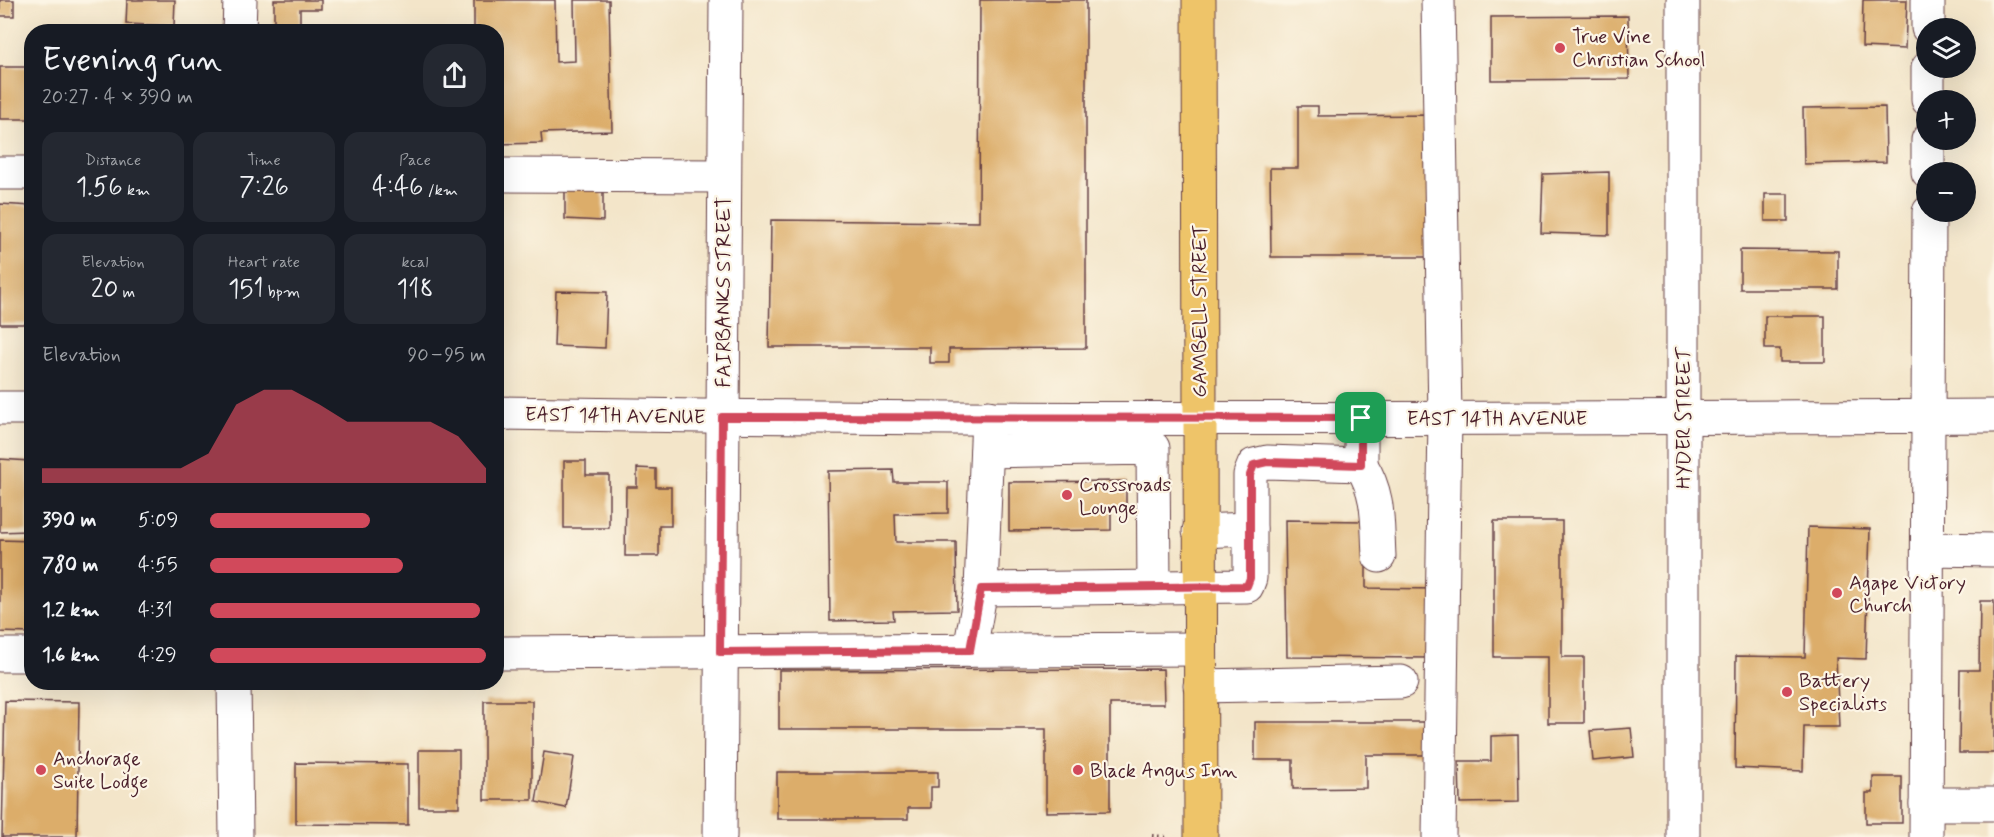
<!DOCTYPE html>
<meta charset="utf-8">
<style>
:root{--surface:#171b24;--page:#242831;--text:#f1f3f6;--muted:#9ea1a6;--accent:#d1495b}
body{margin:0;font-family:Mynerve,sans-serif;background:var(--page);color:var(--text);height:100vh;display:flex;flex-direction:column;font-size:22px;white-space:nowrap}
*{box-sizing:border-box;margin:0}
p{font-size:20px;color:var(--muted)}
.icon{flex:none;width:33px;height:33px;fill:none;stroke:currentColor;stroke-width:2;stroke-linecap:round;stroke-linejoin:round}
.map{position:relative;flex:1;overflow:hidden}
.side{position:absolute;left:24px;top:24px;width:480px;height:666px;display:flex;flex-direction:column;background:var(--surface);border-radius:24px;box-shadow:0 6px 24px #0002}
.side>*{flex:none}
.controls{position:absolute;left:1916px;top:18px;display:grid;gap:12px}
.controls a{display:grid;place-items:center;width:60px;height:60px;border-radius:50%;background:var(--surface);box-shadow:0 6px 24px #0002;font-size:30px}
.pin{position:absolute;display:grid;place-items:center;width:51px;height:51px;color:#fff;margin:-26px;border-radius:12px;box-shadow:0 3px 9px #0006}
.round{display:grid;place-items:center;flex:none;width:63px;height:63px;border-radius:24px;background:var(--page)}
.overview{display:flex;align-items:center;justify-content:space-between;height:102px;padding:0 18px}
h1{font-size:33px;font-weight:600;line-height:45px}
.figures{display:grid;grid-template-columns:repeat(3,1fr);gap:9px;height:102px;padding:6px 18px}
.figures div{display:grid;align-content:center;border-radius:15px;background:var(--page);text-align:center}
.figures b{font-size:26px;font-weight:600}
.figures small{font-size:16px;font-weight:400}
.figures p{font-size:16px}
.chart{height:168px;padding:12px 18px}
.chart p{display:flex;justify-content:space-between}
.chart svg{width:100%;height:108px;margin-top:6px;fill:var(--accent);opacity:.7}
ul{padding:0 18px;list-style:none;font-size:20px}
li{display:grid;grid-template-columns:96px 72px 1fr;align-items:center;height:45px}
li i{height:15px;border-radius:8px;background:var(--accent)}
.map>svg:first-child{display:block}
</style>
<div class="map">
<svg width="1994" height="837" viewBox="0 0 1994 837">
<rect width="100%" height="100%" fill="#fcf5e5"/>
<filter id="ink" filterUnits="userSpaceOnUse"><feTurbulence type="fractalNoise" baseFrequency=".0167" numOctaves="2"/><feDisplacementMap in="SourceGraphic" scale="12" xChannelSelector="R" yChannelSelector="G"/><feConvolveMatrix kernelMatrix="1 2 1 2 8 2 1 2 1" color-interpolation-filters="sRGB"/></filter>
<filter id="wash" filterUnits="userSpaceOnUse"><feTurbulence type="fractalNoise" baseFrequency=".008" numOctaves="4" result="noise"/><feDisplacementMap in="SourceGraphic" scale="24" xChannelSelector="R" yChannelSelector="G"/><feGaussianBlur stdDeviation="1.35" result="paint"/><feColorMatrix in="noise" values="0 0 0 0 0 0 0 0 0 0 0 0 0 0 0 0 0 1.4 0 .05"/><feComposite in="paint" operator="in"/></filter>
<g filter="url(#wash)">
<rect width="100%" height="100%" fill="#f3e5c9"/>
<g id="blocks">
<!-- building -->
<g fill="#dcad6b">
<rect x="0" y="0" width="14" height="16"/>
<polygon points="127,0 175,0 174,26 126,24"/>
<polygon points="274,0 321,0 321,9 300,9 300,32 274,32"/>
<polygon points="474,0 555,0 556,62 575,61 574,0 609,0 612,131 541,133 542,143 496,144 496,32 474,32"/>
<polygon points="980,0 1086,0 1086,348 949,349 949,363 930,363 930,347 769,347 771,220 979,222"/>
<polygon points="1863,0 1907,0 1905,49 1862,47"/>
<polygon points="1628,16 1629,79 1491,80 1491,17"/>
<rect x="0" y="67" width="32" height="52"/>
<polygon points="1298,106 1318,106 1318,116 1434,115 1434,257 1271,257 1270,168 1298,168"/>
<polygon points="1885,107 1886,162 1804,164 1803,108"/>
<polygon points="1609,172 1609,235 1541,233 1543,174"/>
<polygon points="565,186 603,186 603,221 565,219"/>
<rect x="1765" y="194" width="23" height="27"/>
<polygon points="0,204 32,206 32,324 0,324"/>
<polygon points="1740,250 1838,251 1838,289 1740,289"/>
<polygon points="556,291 607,292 605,348 554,346"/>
<polygon points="1765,316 1825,316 1825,362 1780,362 1780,349 1765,349"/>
<polygon points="0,459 29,461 27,531 0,532"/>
<polygon points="564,461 586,461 586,475 609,475 609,528 564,528"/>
<polygon points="637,468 656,469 656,487 671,487 671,526 659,526 659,556 625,556 626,487 637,487"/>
<polygon points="893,470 894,482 948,482 948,513 895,514 896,542 956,542 957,610 893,611 894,620 830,621 828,471"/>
<polygon points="1126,481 1126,508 1111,508 1111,530 1009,531 1009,482"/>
<polygon points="1285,520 1366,521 1366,588 1436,589 1435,658 1287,657"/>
<polygon points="1494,521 1562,521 1562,657 1584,657 1584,723 1548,723 1548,657 1494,657"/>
<polygon points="1808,527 1870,529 1866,659 1836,658 1839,727 1804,727 1803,771 1735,768 1736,656 1805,657"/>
<polygon points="0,540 32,541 32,633 0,632"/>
<polygon points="1980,601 1994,601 1994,753 1959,753 1960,670 1979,670"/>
<polygon points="1163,669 1164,704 1110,704 1110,811 1046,812 1046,729 779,729 779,670"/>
<polygon points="5,701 79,702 77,837 2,837"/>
<rect x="484" y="701" width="48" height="99"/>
<polygon points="1255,722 1425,722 1425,755 1366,755 1366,788 1293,789 1293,760 1255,760"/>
<polygon points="1631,728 1634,757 1593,761 1590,731"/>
<polygon points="1518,735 1519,802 1460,803 1459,761 1491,761 1491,736"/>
<rect x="419" y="750" width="40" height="57"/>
<polygon points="544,752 574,757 566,808 536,802"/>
<polygon points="296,763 408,764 408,825 296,824"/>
<polygon points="777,772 938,772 938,787 931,787 931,808 908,808 908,819 777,819"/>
<polygon points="1873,777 1902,777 1902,823 1866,823 1866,793 1873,793"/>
</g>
</g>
</g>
<g filter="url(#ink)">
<use href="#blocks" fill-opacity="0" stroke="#633d43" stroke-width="1.5"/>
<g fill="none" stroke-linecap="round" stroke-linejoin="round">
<!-- minor casing -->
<g stroke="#633d43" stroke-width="35">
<g id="minor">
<polyline points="1438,0 1445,417 1439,837"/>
<polyline points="1683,0 1683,837"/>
<polyline points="1928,0 1928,28"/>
<polyline points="239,32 240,0"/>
<polyline points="1928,68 1928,100"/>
<polyline points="1928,140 1928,172"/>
<polyline points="0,173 32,173"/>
<polyline points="496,175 724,176"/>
<polyline points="0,408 32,408"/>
<path d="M496 413C996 422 1495 418 1994 416"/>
<polyline points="988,417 981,589 1247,586 1250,578 1250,475 1254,465 1267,462 1361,465 1361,418"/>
<polyline points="987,451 1153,448 1154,588"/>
<path d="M1361 465C1380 495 1377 521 1379 556"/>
<polyline points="1199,531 1250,529"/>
<polyline points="1928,549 1994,550"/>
<polyline points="970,650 981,589"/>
<polyline points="496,653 1200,649"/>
<polyline points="0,655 32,655"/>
<polyline points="234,682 236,837"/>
<polyline points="1200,686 1401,682"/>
<polyline points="1926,804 1994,804"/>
<polyline points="720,837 726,0"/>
<polyline points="1926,837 1929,212"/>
</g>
</g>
<!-- highway casing -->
<g stroke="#633d43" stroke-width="35">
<polyline id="highway" points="1199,0 1201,837"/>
</g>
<!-- path -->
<polyline stroke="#633d43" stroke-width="4" stroke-dasharray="1.5 4.5" stroke-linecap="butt" points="1152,836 1166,837"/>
<!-- minor -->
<use href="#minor" stroke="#fff" stroke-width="33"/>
<!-- highway -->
<use href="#highway" stroke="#eec469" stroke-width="33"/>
</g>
</g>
<g fill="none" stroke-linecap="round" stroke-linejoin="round" filter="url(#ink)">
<!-- route casing -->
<g stroke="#fff" stroke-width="12">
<polygon id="route" points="722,417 1361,418 1361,465 1267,462 1254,465 1250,475 1250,578 1247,586 981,589 970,650 720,652"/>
</g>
<!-- route -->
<use href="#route" stroke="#d1495b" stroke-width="8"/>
</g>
<!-- markers -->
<g fill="#d1495b" stroke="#fcf5e5" stroke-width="2">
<circle cx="1560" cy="48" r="6"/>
<circle cx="1067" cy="495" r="6"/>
<circle cx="1837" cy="593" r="6"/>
<circle cx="1787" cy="692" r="6"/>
<circle cx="41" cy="770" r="6"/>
<circle cx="1078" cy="770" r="6"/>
</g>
<g text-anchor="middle" stroke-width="4.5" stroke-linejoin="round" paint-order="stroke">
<!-- poi labels -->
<g font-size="20" fill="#4a1f2b" stroke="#fcf5e5" text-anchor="start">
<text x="1572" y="43">True Vine<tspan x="1572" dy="23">Christian School</tspan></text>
<text x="1079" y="491">Crossroads<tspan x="1079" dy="23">Lounge</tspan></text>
<text x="1849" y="589">Agape Victory<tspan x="1849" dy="23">Church</tspan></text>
<text x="1799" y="687">Battery<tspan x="1799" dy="23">Specialists</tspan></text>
<text x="53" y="765">Anchorage<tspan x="53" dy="23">Suite Lodge</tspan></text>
<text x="1090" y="777">Black Angus Inn</text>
</g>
<!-- street labels -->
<g font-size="20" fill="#4a1f2b" stroke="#fcf5e5">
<text transform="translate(723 292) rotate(-90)" y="7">FAIRBANKS STREET</text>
<text transform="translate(1199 311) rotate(-90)" y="7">GAMBELL STREET</text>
<text transform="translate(615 415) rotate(1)" y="7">EAST 14TH AVENUE</text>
<text x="1497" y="425">EAST 14TH AVENUE</text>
<text transform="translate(1683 418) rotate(-90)" y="7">HYDER STREET</text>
</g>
</g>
</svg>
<div class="controls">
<a><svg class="icon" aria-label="layers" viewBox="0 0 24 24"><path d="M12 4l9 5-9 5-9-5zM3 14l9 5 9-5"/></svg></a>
<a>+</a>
<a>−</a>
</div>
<div class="pin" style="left:1361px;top:418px;background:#1e9e55"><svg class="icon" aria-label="arrive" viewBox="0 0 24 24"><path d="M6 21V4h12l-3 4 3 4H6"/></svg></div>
<section class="side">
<div class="overview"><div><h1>Evening run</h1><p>20:27 · 4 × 390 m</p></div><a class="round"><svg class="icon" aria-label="share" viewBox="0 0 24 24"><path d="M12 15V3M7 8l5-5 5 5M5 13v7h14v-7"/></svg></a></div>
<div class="figures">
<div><p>Distance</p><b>1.56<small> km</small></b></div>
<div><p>Time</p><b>7:26</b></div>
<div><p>Pace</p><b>4:46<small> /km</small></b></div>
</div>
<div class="figures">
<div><p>Elevation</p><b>20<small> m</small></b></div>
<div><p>Heart rate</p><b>151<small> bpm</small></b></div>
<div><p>kcal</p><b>118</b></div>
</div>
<div class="chart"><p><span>Elevation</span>90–95 m</p>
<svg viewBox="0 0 160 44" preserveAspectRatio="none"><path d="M0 44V38L10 38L20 38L30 38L40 38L50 38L60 32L70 12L80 6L90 6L100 12L110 19L120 19L130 19L140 19L150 25L160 38V44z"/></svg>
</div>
<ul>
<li><b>390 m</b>5:09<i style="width:58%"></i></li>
<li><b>780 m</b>4:55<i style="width:70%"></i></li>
<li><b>1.2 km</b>4:31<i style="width:98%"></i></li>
<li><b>1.6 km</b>4:29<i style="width:100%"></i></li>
</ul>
</section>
</div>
